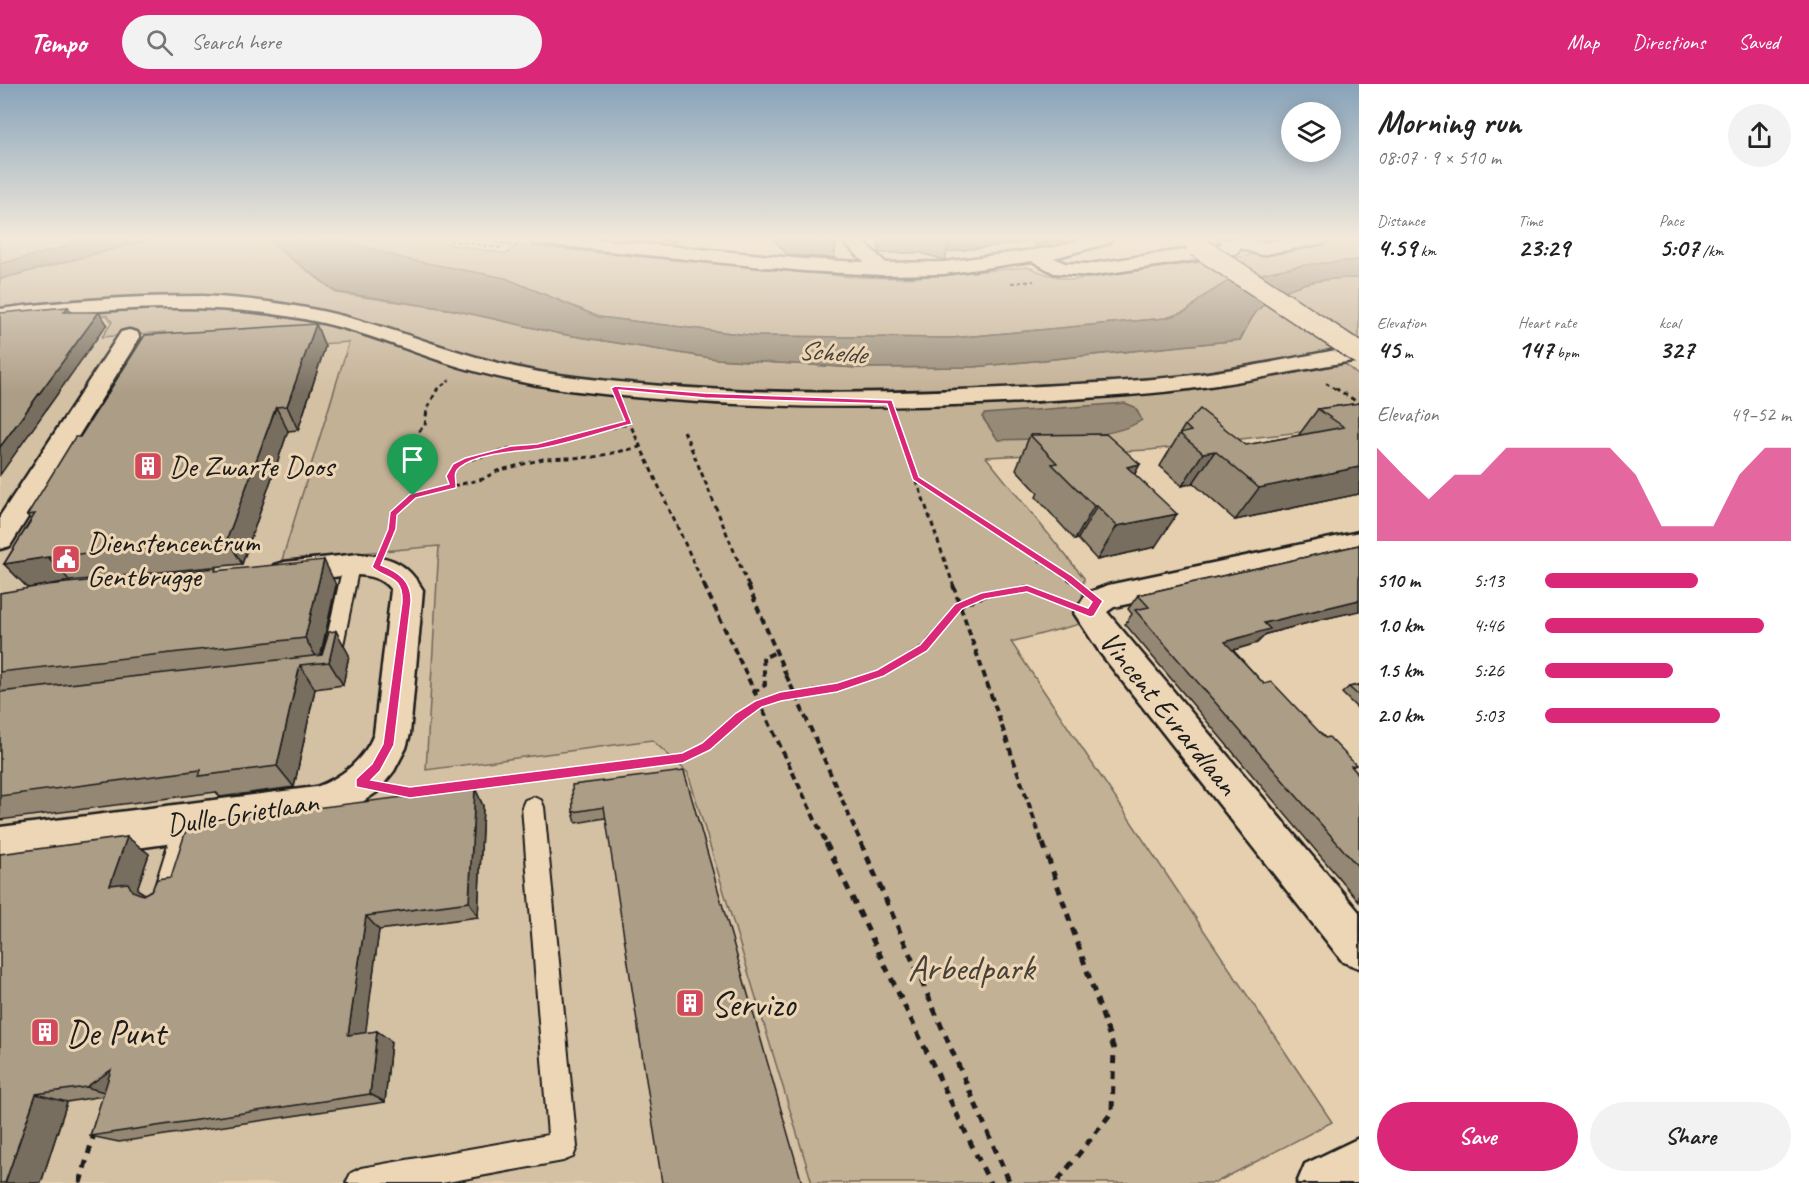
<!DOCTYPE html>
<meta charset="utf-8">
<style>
:root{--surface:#fff;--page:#f2f2f2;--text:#222;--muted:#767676;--accent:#db2777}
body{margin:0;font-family:Caveat,sans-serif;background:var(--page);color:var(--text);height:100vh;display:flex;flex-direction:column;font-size:22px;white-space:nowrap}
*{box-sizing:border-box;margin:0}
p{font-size:20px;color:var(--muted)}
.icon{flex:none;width:33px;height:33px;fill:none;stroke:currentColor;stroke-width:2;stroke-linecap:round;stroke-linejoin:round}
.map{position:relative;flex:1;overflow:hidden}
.side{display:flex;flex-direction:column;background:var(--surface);width:450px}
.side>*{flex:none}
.tools{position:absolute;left:1281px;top:18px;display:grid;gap:12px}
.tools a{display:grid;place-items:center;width:60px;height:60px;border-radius:50%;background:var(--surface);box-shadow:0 3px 15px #0003;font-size:30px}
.pin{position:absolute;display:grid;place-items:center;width:51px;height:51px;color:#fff;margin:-62px -26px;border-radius:50% 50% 50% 0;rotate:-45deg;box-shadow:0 0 6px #0007}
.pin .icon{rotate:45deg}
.round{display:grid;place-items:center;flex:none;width:63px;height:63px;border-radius:32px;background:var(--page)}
.summary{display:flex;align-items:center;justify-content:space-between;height:102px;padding:0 18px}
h1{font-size:33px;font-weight:800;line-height:45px}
.metrics{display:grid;grid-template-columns:repeat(3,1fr);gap:9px;height:102px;padding:6px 18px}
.metrics div{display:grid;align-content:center}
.metrics b{font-size:26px;font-weight:800}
.metrics small{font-size:16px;font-weight:400}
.metrics p{font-size:16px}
.chart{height:168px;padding:12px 18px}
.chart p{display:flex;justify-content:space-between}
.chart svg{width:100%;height:108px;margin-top:6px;fill:var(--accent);opacity:.7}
.cta{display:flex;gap:12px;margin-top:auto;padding:12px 18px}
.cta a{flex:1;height:69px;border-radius:36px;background:var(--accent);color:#fff;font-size:24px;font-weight:800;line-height:69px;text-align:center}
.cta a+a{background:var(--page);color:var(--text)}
ul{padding:0 18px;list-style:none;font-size:20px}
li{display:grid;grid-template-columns:96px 72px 1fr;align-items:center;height:45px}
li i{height:15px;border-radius:8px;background:var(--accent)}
header{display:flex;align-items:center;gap:36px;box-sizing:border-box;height:84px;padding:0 30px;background:var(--accent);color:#fff}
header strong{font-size:28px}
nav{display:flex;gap:33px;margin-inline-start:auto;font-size:21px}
.search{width:420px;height:54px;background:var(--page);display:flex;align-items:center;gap:15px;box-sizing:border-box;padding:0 21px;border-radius:33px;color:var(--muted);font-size:22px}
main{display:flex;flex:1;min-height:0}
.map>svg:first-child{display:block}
</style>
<header>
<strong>Tempo</strong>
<div class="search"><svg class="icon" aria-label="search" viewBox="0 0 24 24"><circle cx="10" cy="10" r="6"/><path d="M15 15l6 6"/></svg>Search here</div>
<nav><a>Map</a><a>Directions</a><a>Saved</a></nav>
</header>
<main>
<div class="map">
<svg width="1359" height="1099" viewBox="0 0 1359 1099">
<rect width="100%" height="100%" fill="#e5cfaf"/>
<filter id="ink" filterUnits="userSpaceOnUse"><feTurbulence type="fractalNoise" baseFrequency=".0167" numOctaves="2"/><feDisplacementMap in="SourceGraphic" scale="12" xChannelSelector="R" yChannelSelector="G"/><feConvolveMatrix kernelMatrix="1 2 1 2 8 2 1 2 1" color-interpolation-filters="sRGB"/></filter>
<g filter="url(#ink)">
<!-- built -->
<polygon fill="#d4c0a3" points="107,231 112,238 103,253 165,248 153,270 349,258 283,475 439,462 426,686 653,656 688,689 812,1099 0,1099 0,241"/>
<!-- green -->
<g fill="#c3b196" stroke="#706659" stroke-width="1.5">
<polygon points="0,155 78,155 62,164 0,180"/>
<path d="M152 155H265L337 209 454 226 561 250 717 275 858 284 974 283 1240 256C1246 246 1251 232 1260 224 1287 198 1323 194 1359 194V258L1334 271 1359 292V341L1149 366 986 373 1084 494 1080 540 1011 558 1332 1038 1215 1099H812L688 689 652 656 426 686 439 462 282 476 349 258 153 271 165 248 102 253 112 238 107 231 0 241V195Z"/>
<polygon points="341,155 417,155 507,170 516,161 853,193 907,194 1028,183 1046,190 1072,196 1267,169 1345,155 1359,155 1359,176 1304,181 1275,187 1204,212 1187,227 1166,234 952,254 756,252 599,233 505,194 405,175"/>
</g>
<!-- water -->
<g fill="#978a76" stroke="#665e52" stroke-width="1.5">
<polygon points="78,155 152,155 0,195 0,180 62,164"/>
<path d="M265 155H341L405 175 505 194 599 233 756 252 952 254 1166 234 1187 227 1204 212 1230 196 1304 181 1359 176V194C1323 194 1287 198 1260 224 1251 232 1246 246 1240 256L974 283 858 284 717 275 561 250 454 226 337 208Z"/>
<path d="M1125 319 1135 323 1142 336C1109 358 1039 354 998 356L982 333 984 330Z"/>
</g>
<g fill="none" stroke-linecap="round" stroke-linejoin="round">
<!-- lane casing -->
<g stroke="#1c1c1c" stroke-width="4">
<g id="lane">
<polygon points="351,476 357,478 359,482 341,571 339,576 332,578 325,576 323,571 343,482 345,478"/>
<polygon points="533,713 541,716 544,723 577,1063 573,1073 563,1077 442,1099 346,1099 351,1089 361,1084 548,1051 522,723 525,716"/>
<polygon points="186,728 194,731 197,738 176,812 172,820 164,824 156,820 152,812 175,738 178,731"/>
</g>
</g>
<!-- street casing -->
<g stroke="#1c1c1c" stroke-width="5">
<g id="street">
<polygon points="841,155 861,155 892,185 889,189 875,189"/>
<polygon points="1223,155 1250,155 1262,159 1287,155 1328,155 1325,159 1319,160 1261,171 1226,159"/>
<path d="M203 212C254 215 304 221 354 235 420 253 483 280 552 290 707 312 865 312 1021 303 1076 300 1131 298 1185 292 1244 285 1301 272 1359 262V276C1302 285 1246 298 1189 305 1134 312 1079 314 1024 318 872 326 720 325 569 306 525 300 483 291 441 277 402 264 363 248 323 239 217 215 107 224 0 237V225C68 216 135 212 203 212Z"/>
<polygon points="129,246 137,248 140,253 10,462 0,465 0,432 121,248"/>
<polygon points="1359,448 1359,468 1114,523 1107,528 1359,828 1359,884 1343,878 1101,570 1074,529 1087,509 1108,501"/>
<path d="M358 470C390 473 406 477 423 506L410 650 406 664 394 687 377 708 355 723 316 739 0 783V743L316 703C341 694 364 676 374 650L391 506C368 473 307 506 274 497L270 489 274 481 285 478Z"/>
<polygon points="1359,1054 1359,1099 1297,1099 1305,1080"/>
</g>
</g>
<!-- secondary casing -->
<g stroke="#1c1c1c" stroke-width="5">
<polygon id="secondary" points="531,155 595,155 804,175 882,179 944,178 1055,163 1083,155 1112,155 1109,159 1054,174 1065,179 1089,180 1223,160 1219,155 1239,155 1243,160 1237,169 1230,171 1089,192 1054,189 1032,177 944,190 882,191 804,187 540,160 534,159"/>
</g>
<!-- path-far3 -->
<g stroke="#1c1c1c" stroke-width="2" stroke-dasharray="4 3" stroke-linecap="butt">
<polyline points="442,155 499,164 505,159"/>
<polyline points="487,155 518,163"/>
<polyline points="1011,199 1034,197"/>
<polyline points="1326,299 1337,306"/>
<polyline points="436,306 450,296"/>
</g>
<!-- path-far2 -->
<g stroke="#1c1c1c" stroke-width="3" stroke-dasharray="5 4" stroke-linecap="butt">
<polyline points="1335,304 1359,319"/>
<polyline points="624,327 705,503"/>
<polyline points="896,337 954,503"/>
<polyline points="684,347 749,503"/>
<polyline points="917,396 1076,500"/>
<polyline points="453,402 483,395 497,387 543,375 594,373 640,363"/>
<polyline points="413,412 453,402 450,392 455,382 468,376 511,365 537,363 629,339"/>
<polyline points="384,460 392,445 393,430 413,412 418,373 414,355 417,348 425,342 427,325 438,304"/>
</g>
<!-- path-far1 -->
<g stroke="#1c1c1c" stroke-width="4" stroke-dasharray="7 4.5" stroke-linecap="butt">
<polyline points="704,501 827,761"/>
<polyline points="748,501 786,591"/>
<polyline points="953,501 1043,761"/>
<polyline points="753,609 765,601 763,574 776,568"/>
<polyline points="805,632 862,761"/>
<polyline points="399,707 410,709 683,674 706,663 740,632 759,620 781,612 837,604 881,589 923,564 959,522 984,512 1027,504 1062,518"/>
</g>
<!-- path -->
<g stroke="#1c1c1c" stroke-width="5" stroke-dasharray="8 7" stroke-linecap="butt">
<polyline points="826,759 990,1099"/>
<polyline points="861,759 1010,1099"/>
<polyline points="1043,759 1114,965 1112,1028 1056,1099"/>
<polyline points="80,1099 94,1050"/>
</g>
<!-- lane -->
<use href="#lane" fill="#edd6b5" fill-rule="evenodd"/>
<!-- street -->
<use href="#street" fill="#edd6b5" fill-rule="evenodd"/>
<!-- secondary -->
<use href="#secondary" fill="#edd6b5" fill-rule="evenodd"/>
<!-- secondary-bridge casing -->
<g stroke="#1c1c1c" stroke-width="24" stroke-linecap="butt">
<polyline id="secondary-bridge" points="1197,162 1359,269"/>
</g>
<!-- path-bridge -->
<polyline stroke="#1c1c1c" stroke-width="4" stroke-dasharray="7 4.5" stroke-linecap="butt" points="786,591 805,632"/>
<!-- secondary-bridge -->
<use href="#secondary-bridge" stroke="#edd6b5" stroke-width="21"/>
</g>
<!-- wall -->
<g fill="#948773" stroke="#1c1c1c" stroke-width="1.5">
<polygon points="655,155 675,155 675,158"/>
<polygon points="773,155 831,155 836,160 834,174 788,171"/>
<polygon points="879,155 1068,155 1036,162 1030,157 947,168 945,176 921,169 879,169"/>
<polygon points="316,240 325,263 298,346 288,347 242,480 70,497 28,504 4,480 31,436 27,431 80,353"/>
<polygon points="1359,319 1359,410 1235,436 1193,399 1182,402 1160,382 1185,341 1246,361 1298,352 1318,325"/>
<polygon points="1030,351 1140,380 1135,390 1155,463 1097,476 1078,455 1075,456 1036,413 1038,409 1016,385"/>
<polygon points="1359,461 1359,527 1323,535 1266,550 1257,559 1233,566 1264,600 1356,681 1352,683 1359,691 1359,818 1125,540 1132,530 1128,525 1138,511"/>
<polygon points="219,487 336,501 321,571 322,571 336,547 349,571 343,601 315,605 294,703 220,713 216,708 0,736 0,509"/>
<polygon points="1359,601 1359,626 1342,609 1349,603"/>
<polygon points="684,687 605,734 576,739 573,728"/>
<polygon points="475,704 483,722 478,833 379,846 365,949 377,947 391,957 385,1018 119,1058 90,1052 103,1012 67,1018 41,1099 0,1099 127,753 149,770 137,805 145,810 171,793"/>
</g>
<!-- shaded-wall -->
<g fill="#786e5e" stroke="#1c1c1c" stroke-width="1.5">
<polygon points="942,155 1031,155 1030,157 947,168 949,161"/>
<polygon points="1039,155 1068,155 1036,162"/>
<polygon points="68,223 76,235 64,228"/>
<polygon points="99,228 107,240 0,391 0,363"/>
<polygon points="316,240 325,263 298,346 287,322"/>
<polygon points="276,323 288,347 242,480 227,455"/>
<polygon points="1215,367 1193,399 1182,402 1203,369"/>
<polygon points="1140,380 1121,414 1127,383"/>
<polygon points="1359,383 1359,410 1235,436 1259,404"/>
<polygon points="1094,422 1097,422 1078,455 1075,456"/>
<polygon points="1177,430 1155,463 1097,476 1117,442"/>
<polygon points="48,473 70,497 28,504 4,480"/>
<polygon points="324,476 336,501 319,578 305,554"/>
<polygon points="1359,516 1359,527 1323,535 1266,550 1257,559 1213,572 1225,558 1264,539"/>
<polygon points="336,547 349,571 343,601 329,578"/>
<polygon points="300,581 315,605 294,703 277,682"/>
<polygon points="475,704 483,722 478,833 469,818"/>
<polygon points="127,753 149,770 137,805 150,814 110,801"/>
<polygon points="366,832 379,846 364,961 348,951"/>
<polygon points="377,947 391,957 385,1018 370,1010"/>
<polygon points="111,986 115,1011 86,1003"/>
<polygon points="36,1010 67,1018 41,1099 5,1099"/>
</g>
<!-- building -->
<g fill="#ac9d86" stroke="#1c1c1c" stroke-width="1.5">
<polygon points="787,155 831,155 836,160 789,157"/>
<polygon points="926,155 943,155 949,161"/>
<polygon points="68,223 64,228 99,228 0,363 0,229"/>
<polygon points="316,240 287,322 276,323 227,455 48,473 4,480 35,430 27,431 75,353 80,353 145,251"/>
<polygon points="1359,319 1359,383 1259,404 1215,367 1203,369 1180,350 1191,347 1185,341 1200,325 1246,361 1344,343 1318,325"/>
<polygon points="1106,350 1140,380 1127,383 1177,430 1117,442 1097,422 1094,422 1052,380 1057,379 1030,351"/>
<polygon points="1359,461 1359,516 1264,539 1270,545 1225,558 1264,600 1272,598 1325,654 1329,653 1356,681 1351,682 1359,691 1359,784 1135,526 1149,523 1138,511"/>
<polygon points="324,476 305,554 0,588 0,509 47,501 216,484 215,487"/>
<polygon points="336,547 329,578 300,581 277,682 199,692 201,686 0,712 0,608 322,571 329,548"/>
<polygon points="1359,601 1359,612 1349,603"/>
<polygon points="684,687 802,1099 662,1099 604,723 573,728 572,701"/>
<polygon points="475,704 469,818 366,832 348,951 377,947 370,1010 90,1052 111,986 86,1003 36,1010 5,1099 0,1099 0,770 127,753 110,801 128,799 132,807 143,811 152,806 157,795 171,793 188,740"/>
</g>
</g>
<!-- sky -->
<linearGradient id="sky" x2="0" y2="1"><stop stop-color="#87a3ba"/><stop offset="0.5" stop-color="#f3e9db"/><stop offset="1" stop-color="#f3e9db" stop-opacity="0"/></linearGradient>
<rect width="1359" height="309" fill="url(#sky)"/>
<!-- route -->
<path fill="#db2777" stroke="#fff" stroke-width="1.5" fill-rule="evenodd" d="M615 302 705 309 892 316 919 393 1071 491 1103 517 1094 532 1090 533 1027 508 985 515 962 525 927 567 884 592 837 608 781 617 762 623 744 636 710 666 683 679 410 714 356 703V695L372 680 383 660 402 518C403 491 387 496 372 483L388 445 390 428 410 410 449 400 446 392 453 380 465 374 511 362 537 360 625 337 611 304ZM619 306 705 314 887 320 913 396 1065 496 1092 518 1088 524 1027 501 981 509 955 520 920 561 877 586 837 599 780 608 755 617 736 629 702 659 682 669 410 703 371 696 380 687 394 661 411 518C412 497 399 488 381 481L396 445 397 431 416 414 456 404C457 396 452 389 460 383 478 369 515 368 537 365 569 360 601 348 632 340Z"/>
<!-- icons -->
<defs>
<g id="building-square" transform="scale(1.5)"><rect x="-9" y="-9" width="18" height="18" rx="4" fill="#d1495b" stroke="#edd6b5"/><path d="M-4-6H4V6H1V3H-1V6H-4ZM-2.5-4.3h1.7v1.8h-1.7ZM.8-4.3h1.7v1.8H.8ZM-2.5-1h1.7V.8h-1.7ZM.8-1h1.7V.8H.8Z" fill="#fff"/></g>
<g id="civic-square" transform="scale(1.5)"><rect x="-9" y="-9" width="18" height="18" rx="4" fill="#d1495b" stroke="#edd6b5"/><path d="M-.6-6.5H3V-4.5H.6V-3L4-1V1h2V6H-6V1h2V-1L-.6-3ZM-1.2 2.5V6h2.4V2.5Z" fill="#fff"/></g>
</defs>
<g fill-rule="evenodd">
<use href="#building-square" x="148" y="382"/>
<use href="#civic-square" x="66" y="475"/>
<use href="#building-square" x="690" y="919"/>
<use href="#building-square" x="45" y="948"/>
</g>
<g text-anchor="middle" stroke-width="6" stroke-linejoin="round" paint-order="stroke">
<!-- far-water labels -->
<g font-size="27" font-style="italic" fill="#47423c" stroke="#edd6b5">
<text transform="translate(832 268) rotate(4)" y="9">Schelde</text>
</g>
<!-- poi labels -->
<g font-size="30" fill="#1c1c1c" stroke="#edd6b5" text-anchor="start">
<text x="169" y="392">De Zwarte Doos</text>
<text x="87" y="468">Dienstencentrum<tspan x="87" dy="34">Gentbrugge</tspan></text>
</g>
<!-- street labels -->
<g font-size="30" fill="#1c1c1c" stroke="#edd6b5">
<text transform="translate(1169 629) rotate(51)" y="10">Vincent Evrardlaan</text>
<text transform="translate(242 729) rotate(-9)" y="10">Dulle-Grietlaan</text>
</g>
<!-- near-park labels -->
<g font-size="36" fill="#46413a" stroke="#edd6b5">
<text x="971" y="896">Arbedpark</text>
</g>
<!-- near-poi labels -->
<g font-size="36" fill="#1c1c1c" stroke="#edd6b5" text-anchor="start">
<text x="711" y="932">Servizo</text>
<text x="66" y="961">De Punt</text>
</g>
</g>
</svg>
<div class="tools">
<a><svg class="icon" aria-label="layers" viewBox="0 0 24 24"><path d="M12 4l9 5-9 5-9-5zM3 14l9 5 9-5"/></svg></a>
</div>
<div class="pin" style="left:413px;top:412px;background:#1e9e55"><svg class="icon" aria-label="arrive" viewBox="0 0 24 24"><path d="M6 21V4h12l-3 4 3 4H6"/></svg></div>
</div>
<section class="side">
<div class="summary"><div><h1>Morning run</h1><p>08:07 · 9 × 510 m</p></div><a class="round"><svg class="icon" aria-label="share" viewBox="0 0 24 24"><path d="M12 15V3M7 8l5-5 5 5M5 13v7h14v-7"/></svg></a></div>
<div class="metrics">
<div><p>Distance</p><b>4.59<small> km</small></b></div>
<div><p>Time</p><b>23:29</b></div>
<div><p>Pace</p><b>5:07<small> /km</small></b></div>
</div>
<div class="metrics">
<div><p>Elevation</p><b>45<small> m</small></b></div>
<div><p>Heart rate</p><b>147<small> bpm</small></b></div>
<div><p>kcal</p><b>327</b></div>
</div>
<div class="chart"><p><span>Elevation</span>49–52 m</p>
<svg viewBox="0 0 160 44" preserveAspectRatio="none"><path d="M0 44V6L10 17L20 27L30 17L40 17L50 6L60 6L70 6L80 6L90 6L100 17L110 38L120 38L130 38L140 17L150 6L160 6V44z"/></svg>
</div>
<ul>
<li><b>510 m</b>5:13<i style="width:62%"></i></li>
<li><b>1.0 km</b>4:46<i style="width:89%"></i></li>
<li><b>1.5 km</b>5:26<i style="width:52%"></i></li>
<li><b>2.0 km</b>5:03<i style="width:71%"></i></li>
</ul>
<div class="cta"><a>Save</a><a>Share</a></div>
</section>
</main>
